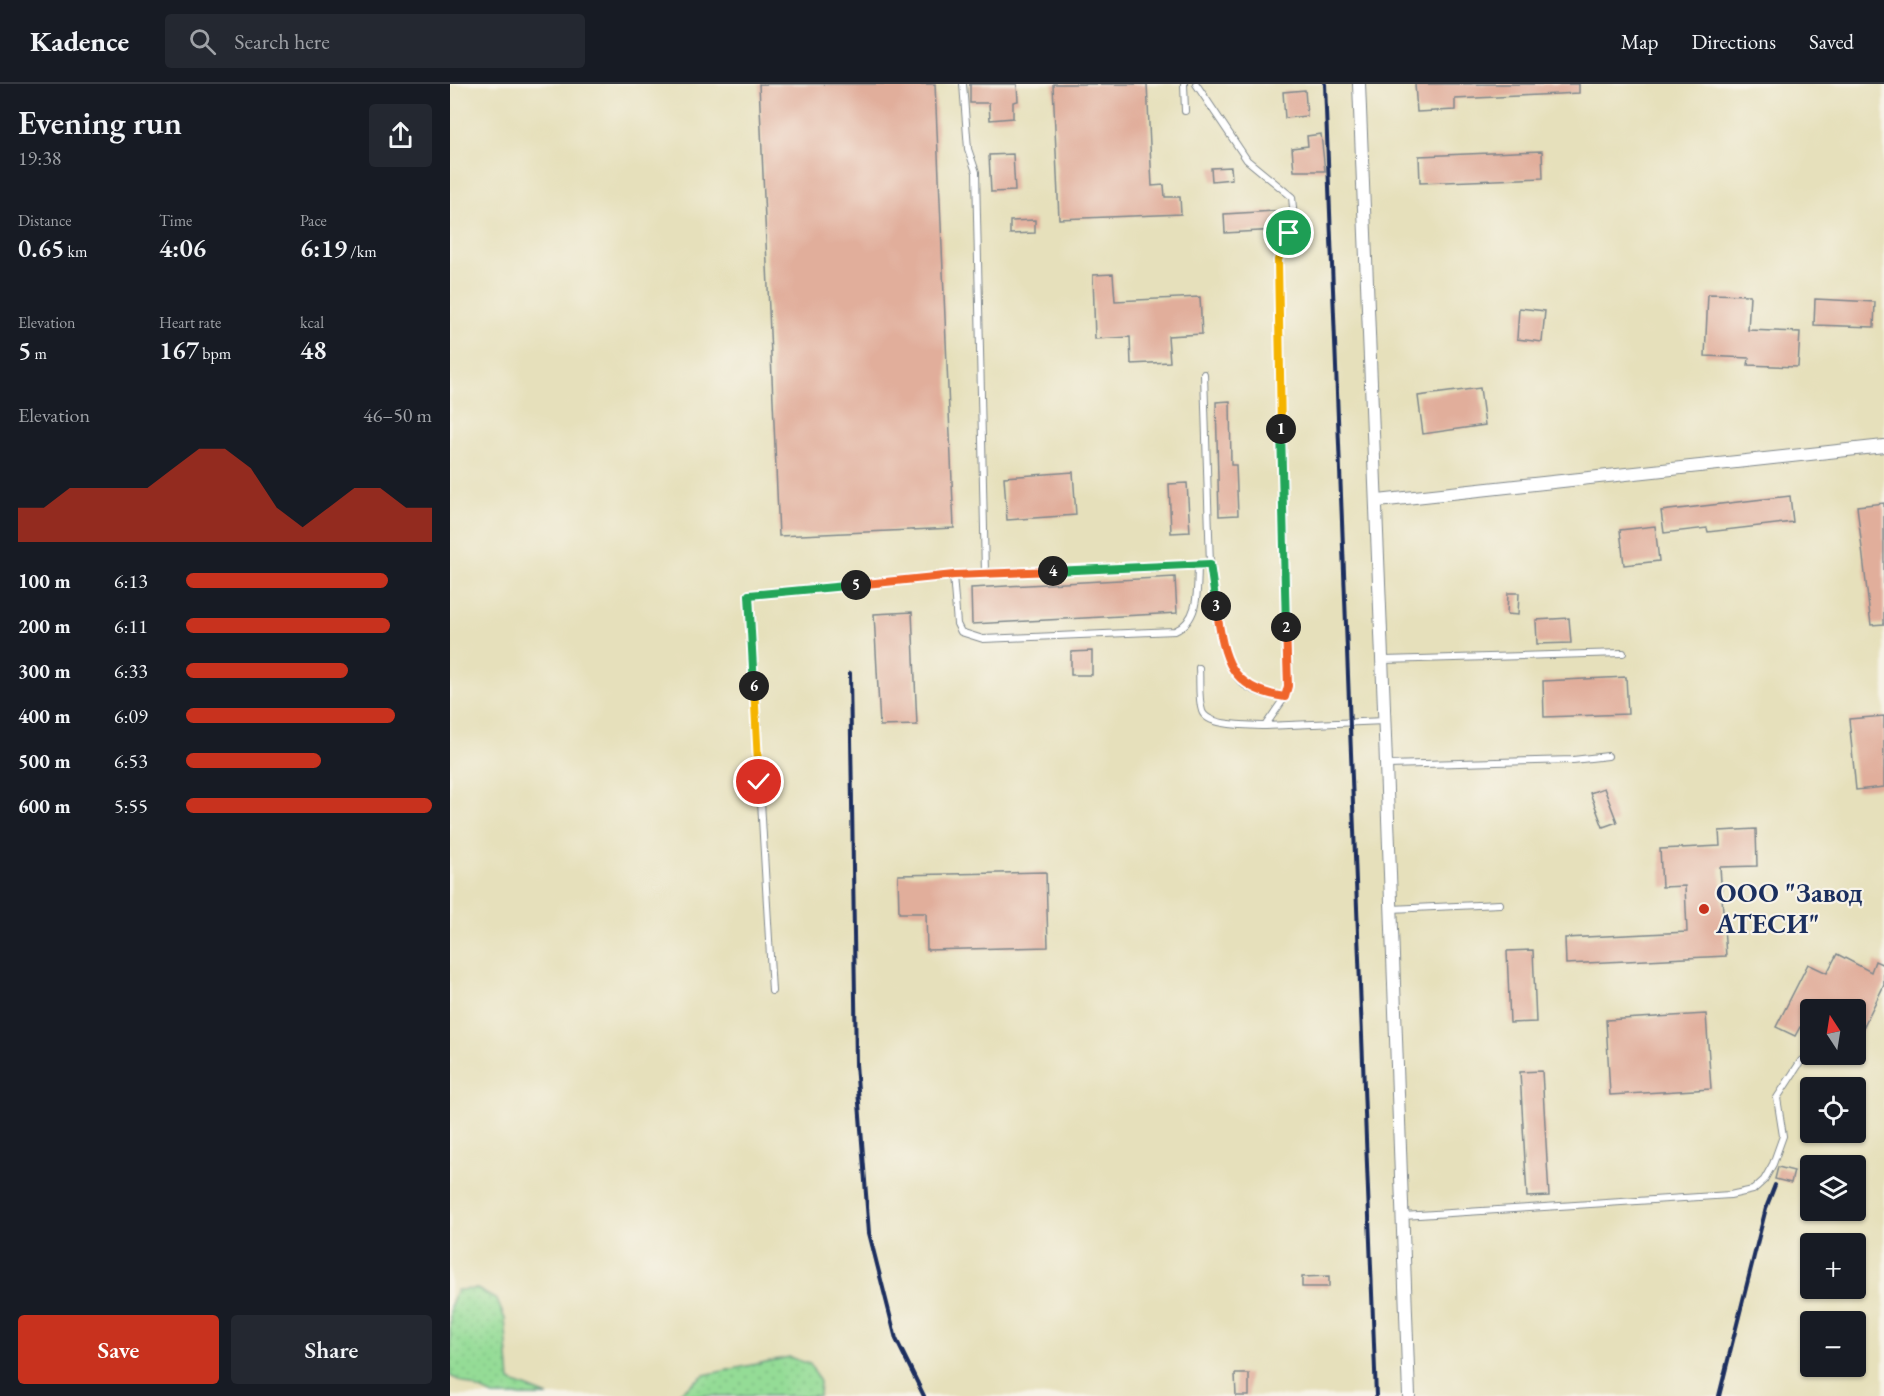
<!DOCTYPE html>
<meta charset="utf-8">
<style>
:root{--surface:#171b24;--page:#242831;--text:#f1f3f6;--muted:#9ea1a6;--line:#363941;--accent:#c8321e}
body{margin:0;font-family:"EB Garamond",serif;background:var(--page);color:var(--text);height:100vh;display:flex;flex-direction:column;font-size:22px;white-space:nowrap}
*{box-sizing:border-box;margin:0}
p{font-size:20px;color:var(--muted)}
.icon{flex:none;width:33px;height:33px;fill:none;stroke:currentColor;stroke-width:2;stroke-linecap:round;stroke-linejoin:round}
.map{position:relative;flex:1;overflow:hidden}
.side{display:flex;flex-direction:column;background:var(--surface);width:450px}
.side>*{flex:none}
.needle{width:39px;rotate:348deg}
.tools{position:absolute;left:1350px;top:915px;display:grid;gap:12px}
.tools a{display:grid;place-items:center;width:66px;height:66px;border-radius:6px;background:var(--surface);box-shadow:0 2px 4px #0004;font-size:30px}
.pin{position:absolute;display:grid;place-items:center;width:51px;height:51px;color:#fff;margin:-26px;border:3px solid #fff;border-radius:50%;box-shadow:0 2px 6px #0007}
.km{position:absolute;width:30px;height:30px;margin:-15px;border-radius:50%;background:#222;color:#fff;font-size:16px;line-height:30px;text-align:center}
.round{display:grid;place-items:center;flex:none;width:63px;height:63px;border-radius:6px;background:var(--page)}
.overview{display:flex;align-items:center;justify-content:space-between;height:102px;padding:0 18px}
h1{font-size:33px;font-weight:600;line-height:45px}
.figures{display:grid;grid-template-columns:repeat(3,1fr);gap:9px;height:102px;padding:6px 18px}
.figures div{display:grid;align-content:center}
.figures b{font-size:26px;font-weight:600}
.figures small{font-size:16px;font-weight:400}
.figures p{font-size:16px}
.chart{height:168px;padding:12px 18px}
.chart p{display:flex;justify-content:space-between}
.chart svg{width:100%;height:108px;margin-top:6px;fill:var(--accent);opacity:.7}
.button{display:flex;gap:12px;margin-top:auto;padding:12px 18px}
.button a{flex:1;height:69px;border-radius:6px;background:var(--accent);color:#fff;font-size:24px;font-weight:600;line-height:69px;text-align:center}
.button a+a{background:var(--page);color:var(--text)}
ul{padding:0 18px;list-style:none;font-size:20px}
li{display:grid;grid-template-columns:96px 72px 1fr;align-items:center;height:45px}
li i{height:15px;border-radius:8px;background:var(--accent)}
header{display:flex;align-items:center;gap:36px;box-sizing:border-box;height:84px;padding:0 30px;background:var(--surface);border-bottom:2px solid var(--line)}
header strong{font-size:28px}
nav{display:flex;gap:33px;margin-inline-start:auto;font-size:21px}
.search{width:420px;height:54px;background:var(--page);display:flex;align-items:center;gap:15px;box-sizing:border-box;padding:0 21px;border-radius:6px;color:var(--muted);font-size:22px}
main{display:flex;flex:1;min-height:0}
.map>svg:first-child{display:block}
</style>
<header>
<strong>Kadence</strong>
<div class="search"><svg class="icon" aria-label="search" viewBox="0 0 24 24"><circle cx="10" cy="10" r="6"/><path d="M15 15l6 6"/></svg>Search here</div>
<nav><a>Map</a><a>Directions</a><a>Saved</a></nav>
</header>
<main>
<section class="side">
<div class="overview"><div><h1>Evening run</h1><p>19:38</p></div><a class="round"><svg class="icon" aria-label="share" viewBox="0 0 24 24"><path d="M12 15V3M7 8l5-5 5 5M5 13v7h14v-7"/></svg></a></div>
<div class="figures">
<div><p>Distance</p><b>0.65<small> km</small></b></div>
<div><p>Time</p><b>4:06</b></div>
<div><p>Pace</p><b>6:19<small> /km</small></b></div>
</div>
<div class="figures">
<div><p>Elevation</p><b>5<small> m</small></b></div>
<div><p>Heart rate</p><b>167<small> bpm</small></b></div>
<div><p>kcal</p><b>48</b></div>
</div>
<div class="chart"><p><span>Elevation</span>46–50 m</p>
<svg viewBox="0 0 160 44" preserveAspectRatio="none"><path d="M0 44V30L10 30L20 22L30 22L40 22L50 22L60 14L70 6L80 6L90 14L100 30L110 38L120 30L130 22L140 22L150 30L160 30V44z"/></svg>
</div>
<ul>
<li><b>100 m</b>6:13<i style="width:82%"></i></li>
<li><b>200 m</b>6:11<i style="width:83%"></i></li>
<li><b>300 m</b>6:33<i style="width:66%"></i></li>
<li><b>400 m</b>6:09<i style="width:85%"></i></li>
<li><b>500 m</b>6:53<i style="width:55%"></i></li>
<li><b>600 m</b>5:55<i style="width:100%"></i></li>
</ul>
<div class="button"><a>Save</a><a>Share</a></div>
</section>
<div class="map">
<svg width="1434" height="1312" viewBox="0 0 1434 1312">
<defs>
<pattern id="grass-dots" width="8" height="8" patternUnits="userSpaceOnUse" patternTransform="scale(1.5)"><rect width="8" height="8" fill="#94dc96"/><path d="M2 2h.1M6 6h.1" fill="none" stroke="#7fbd84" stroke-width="1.8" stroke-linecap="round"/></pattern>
</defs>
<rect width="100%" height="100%" fill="#f7f3e8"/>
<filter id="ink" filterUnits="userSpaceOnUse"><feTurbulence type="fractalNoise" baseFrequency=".0167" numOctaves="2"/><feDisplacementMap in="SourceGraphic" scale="12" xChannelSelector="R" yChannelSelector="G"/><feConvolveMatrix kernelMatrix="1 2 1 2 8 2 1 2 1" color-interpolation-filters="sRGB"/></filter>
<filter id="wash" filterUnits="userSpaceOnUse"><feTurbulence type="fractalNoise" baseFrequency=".008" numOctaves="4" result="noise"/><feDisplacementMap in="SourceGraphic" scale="24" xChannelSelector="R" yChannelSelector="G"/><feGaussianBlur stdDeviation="1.35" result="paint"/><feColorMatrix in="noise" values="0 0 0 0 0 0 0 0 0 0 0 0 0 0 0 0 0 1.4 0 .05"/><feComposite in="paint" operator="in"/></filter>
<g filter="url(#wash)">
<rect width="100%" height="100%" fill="#e6e0bb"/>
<!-- grass -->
<g fill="url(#grass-dots)" stroke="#58867a" stroke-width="1.5">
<polygon points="27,1205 47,1216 55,1235 60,1297 98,1312 43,1312 0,1292 0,1223 7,1206"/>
<polygon points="339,1273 360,1280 370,1298 369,1312 225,1312 254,1291"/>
</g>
<g id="blocks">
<!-- building -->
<g fill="#e1ae9b">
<polygon points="309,0 485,0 504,444 329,452"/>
<polygon points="520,0 567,0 568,17 563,18 563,34 540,36 539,19 520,19"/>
<polygon points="603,0 697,0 702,102 714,101 715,113 730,113 731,130 609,135"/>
<polygon points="965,0 1129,0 1129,9 1005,15 1005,26 967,28"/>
<polygon points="855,6 857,32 835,34 833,8"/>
<polygon points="871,50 875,87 844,87 842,64 858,62 857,52"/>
<polygon points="1092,67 1093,94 970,99 969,72"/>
<polygon points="563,70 565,107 541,108 539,71"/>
<polygon points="781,83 782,95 762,97 761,84"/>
<polygon points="825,127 827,146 775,149 774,130"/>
<polygon points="585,136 585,149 560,150 560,137"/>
<polygon points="663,190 665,217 750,213 752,250 718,252 720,278 681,280 680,253 645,255 643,191"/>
<polygon points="1258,210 1300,211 1298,246 1350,248 1348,283 1298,281 1299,274 1255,272"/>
<polygon points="1365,215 1425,218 1424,243 1364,241"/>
<polygon points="1069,224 1095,227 1092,258 1067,255"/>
<polygon points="1030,304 1035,341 973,350 968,312"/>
<polygon points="780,317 781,381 786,381 788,431 769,432 766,318"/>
<polygon points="623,388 626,431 557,436 554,393"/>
<polygon points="737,399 740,448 721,449 719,400"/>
<polygon points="1340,412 1343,438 1258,448 1257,444 1214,449 1211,427"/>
<polygon points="1434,419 1434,540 1421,541 1407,422"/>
<polygon points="1205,442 1209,477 1174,481 1170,446"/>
<polygon points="725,493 727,529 522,540 521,504"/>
<polygon points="1058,509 1069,509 1068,531 1057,530"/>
<polygon points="462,528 467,641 430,642 424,530"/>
<polygon points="1119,534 1121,559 1087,560 1086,536"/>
<polygon points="642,567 642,591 621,591 621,568"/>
<polygon points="1176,593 1178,630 1094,633 1093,597"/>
<polygon points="1434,632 1434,703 1406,706 1399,635"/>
<polygon points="1154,704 1167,738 1153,743 1140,709"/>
<polygon points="1306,745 1307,782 1270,783 1276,872 1116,880 1115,854 1237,848 1235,802 1212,803 1210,765 1270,762 1269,747"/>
<polygon points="596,788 598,863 477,866 476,829 449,829 448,791"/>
<polygon points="1083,866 1086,938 1060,939 1057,867"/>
<polygon points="1387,870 1421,888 1425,877 1434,881 1434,901 1406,958 1406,926 1360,926 1360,949 1350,943 1345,952 1326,943 1358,880 1377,889"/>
<polygon points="1256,930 1261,1005 1160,1011 1156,936"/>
<polygon points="1092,987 1099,1112 1077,1113 1070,988"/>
<polygon points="1328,1083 1344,1087 1341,1099 1325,1095"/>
<polygon points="879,1192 879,1203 852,1203 852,1193"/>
<polygon points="785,1290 799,1290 799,1312 786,1312"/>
</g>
</g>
</g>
<g filter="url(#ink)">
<use href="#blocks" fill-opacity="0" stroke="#80888c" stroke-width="1.5"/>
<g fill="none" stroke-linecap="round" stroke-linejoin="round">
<!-- service casing -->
<g stroke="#80888c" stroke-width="8">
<g id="service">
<polyline points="513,0 518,65 526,88 535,489 760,481 754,290"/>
<polyline points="734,0 735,27"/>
<polyline points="746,0 797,76 842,113 844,135 828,176 838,602 835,613 815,642 935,637"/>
<path d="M760 481C765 512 768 586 798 603 810 610 822 611 835 613"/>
<path d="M535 489 503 491 507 540 511 548 533 555 725 547C750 536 747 505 748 481"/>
<polyline points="934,576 1173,569"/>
<path d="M749 584C750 597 748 615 752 627 757 643 801 641 815 642"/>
<polyline points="937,681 1123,676 1158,672"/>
<polyline points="941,825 1050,820"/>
<polyline points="322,907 299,511 503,491"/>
<polyline points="953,1132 1280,1111 1303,1106 1314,1096 1323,1080 1333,1052 1327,1014 1351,977"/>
</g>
</g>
<!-- minor casing -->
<g stroke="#80888c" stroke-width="14">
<g id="minor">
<path d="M909 0C929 437 942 875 959 1312"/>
<polyline points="928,417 1434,362"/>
</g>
</g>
<!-- service -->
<use href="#service" stroke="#fff" stroke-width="6"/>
<!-- minor -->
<use href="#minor" stroke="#fff" stroke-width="12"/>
<!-- rail -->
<g stroke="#1b2f5e" stroke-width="4">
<polyline points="875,0 926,1312"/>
<polyline points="400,589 406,980 419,1149 446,1255 474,1312"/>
<polyline points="1269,1312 1316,1124 1325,1101"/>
</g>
</g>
</g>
<g fill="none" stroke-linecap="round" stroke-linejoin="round" filter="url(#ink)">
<!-- split-1 casing -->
<g stroke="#fff" stroke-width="12">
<polyline id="split-1" points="831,345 828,176 839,149"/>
</g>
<!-- split-2 casing -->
<g stroke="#fff" stroke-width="12">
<polyline id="split-2" points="831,345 836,543"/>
</g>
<!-- split-3 casing -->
<g stroke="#fff" stroke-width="12">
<path id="split-3" d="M766 522C774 572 777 605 835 613L838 602 836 543"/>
</g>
<!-- split-4 casing -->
<g stroke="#fff" stroke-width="12">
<polyline id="split-4" points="603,487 760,480 766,522"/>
</g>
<!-- split-5 casing -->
<g stroke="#fff" stroke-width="12">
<polyline id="split-5" points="406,501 504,491 603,487"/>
</g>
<!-- split-6 casing -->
<g stroke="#fff" stroke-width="12">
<polyline id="split-6" points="304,602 299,511 406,501"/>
</g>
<!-- split-7 casing -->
<g stroke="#fff" stroke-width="12">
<polyline id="split-7" points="304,602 309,698"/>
</g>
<!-- split-1 -->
<use href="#split-1" stroke="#f5b400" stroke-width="8"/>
<!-- split-2 -->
<use href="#split-2" stroke="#22a559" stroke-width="8"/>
<!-- split-3 -->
<use href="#split-3" stroke="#f0652b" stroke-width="8"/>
<!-- split-4 -->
<use href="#split-4" stroke="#22a559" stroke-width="8"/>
<!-- split-5 -->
<use href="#split-5" stroke="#f0652b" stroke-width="8"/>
<!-- split-6 -->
<use href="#split-6" stroke="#22a559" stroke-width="8"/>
<!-- split-7 -->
<use href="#split-7" stroke="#f5b400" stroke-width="8"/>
</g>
<!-- markers -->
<circle fill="#c8321e" stroke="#f7f3e8" stroke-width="2" cx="1254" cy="825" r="6"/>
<g text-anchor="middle" stroke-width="4.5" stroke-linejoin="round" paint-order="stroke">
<!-- poi labels -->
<g font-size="27" font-weight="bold" fill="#1b2f5e" stroke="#f7f3e8" text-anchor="start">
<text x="1266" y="818">ООО "Завод<tspan x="1266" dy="31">АТЕСИ"</tspan></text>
</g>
</g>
</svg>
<div class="tools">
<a><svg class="needle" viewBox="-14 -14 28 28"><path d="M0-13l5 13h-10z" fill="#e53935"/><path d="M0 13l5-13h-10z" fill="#9ea1a6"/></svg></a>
<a><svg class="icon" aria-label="locate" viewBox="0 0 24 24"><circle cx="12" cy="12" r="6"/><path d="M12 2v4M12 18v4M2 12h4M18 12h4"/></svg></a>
<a><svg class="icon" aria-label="layers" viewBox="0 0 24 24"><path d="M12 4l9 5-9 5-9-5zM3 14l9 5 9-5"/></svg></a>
<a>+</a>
<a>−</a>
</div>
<div class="pin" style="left:839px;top:149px;background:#1e9e55"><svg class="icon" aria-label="arrive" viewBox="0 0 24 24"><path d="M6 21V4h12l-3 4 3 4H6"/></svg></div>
<div class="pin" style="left:309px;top:698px;background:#d93025"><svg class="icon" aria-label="check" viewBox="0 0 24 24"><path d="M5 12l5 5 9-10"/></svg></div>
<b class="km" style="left:831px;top:345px">1</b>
<b class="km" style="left:836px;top:543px">2</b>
<b class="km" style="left:766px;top:522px">3</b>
<b class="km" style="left:603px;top:487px">4</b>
<b class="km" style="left:406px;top:501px">5</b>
<b class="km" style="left:304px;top:602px">6</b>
</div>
</main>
